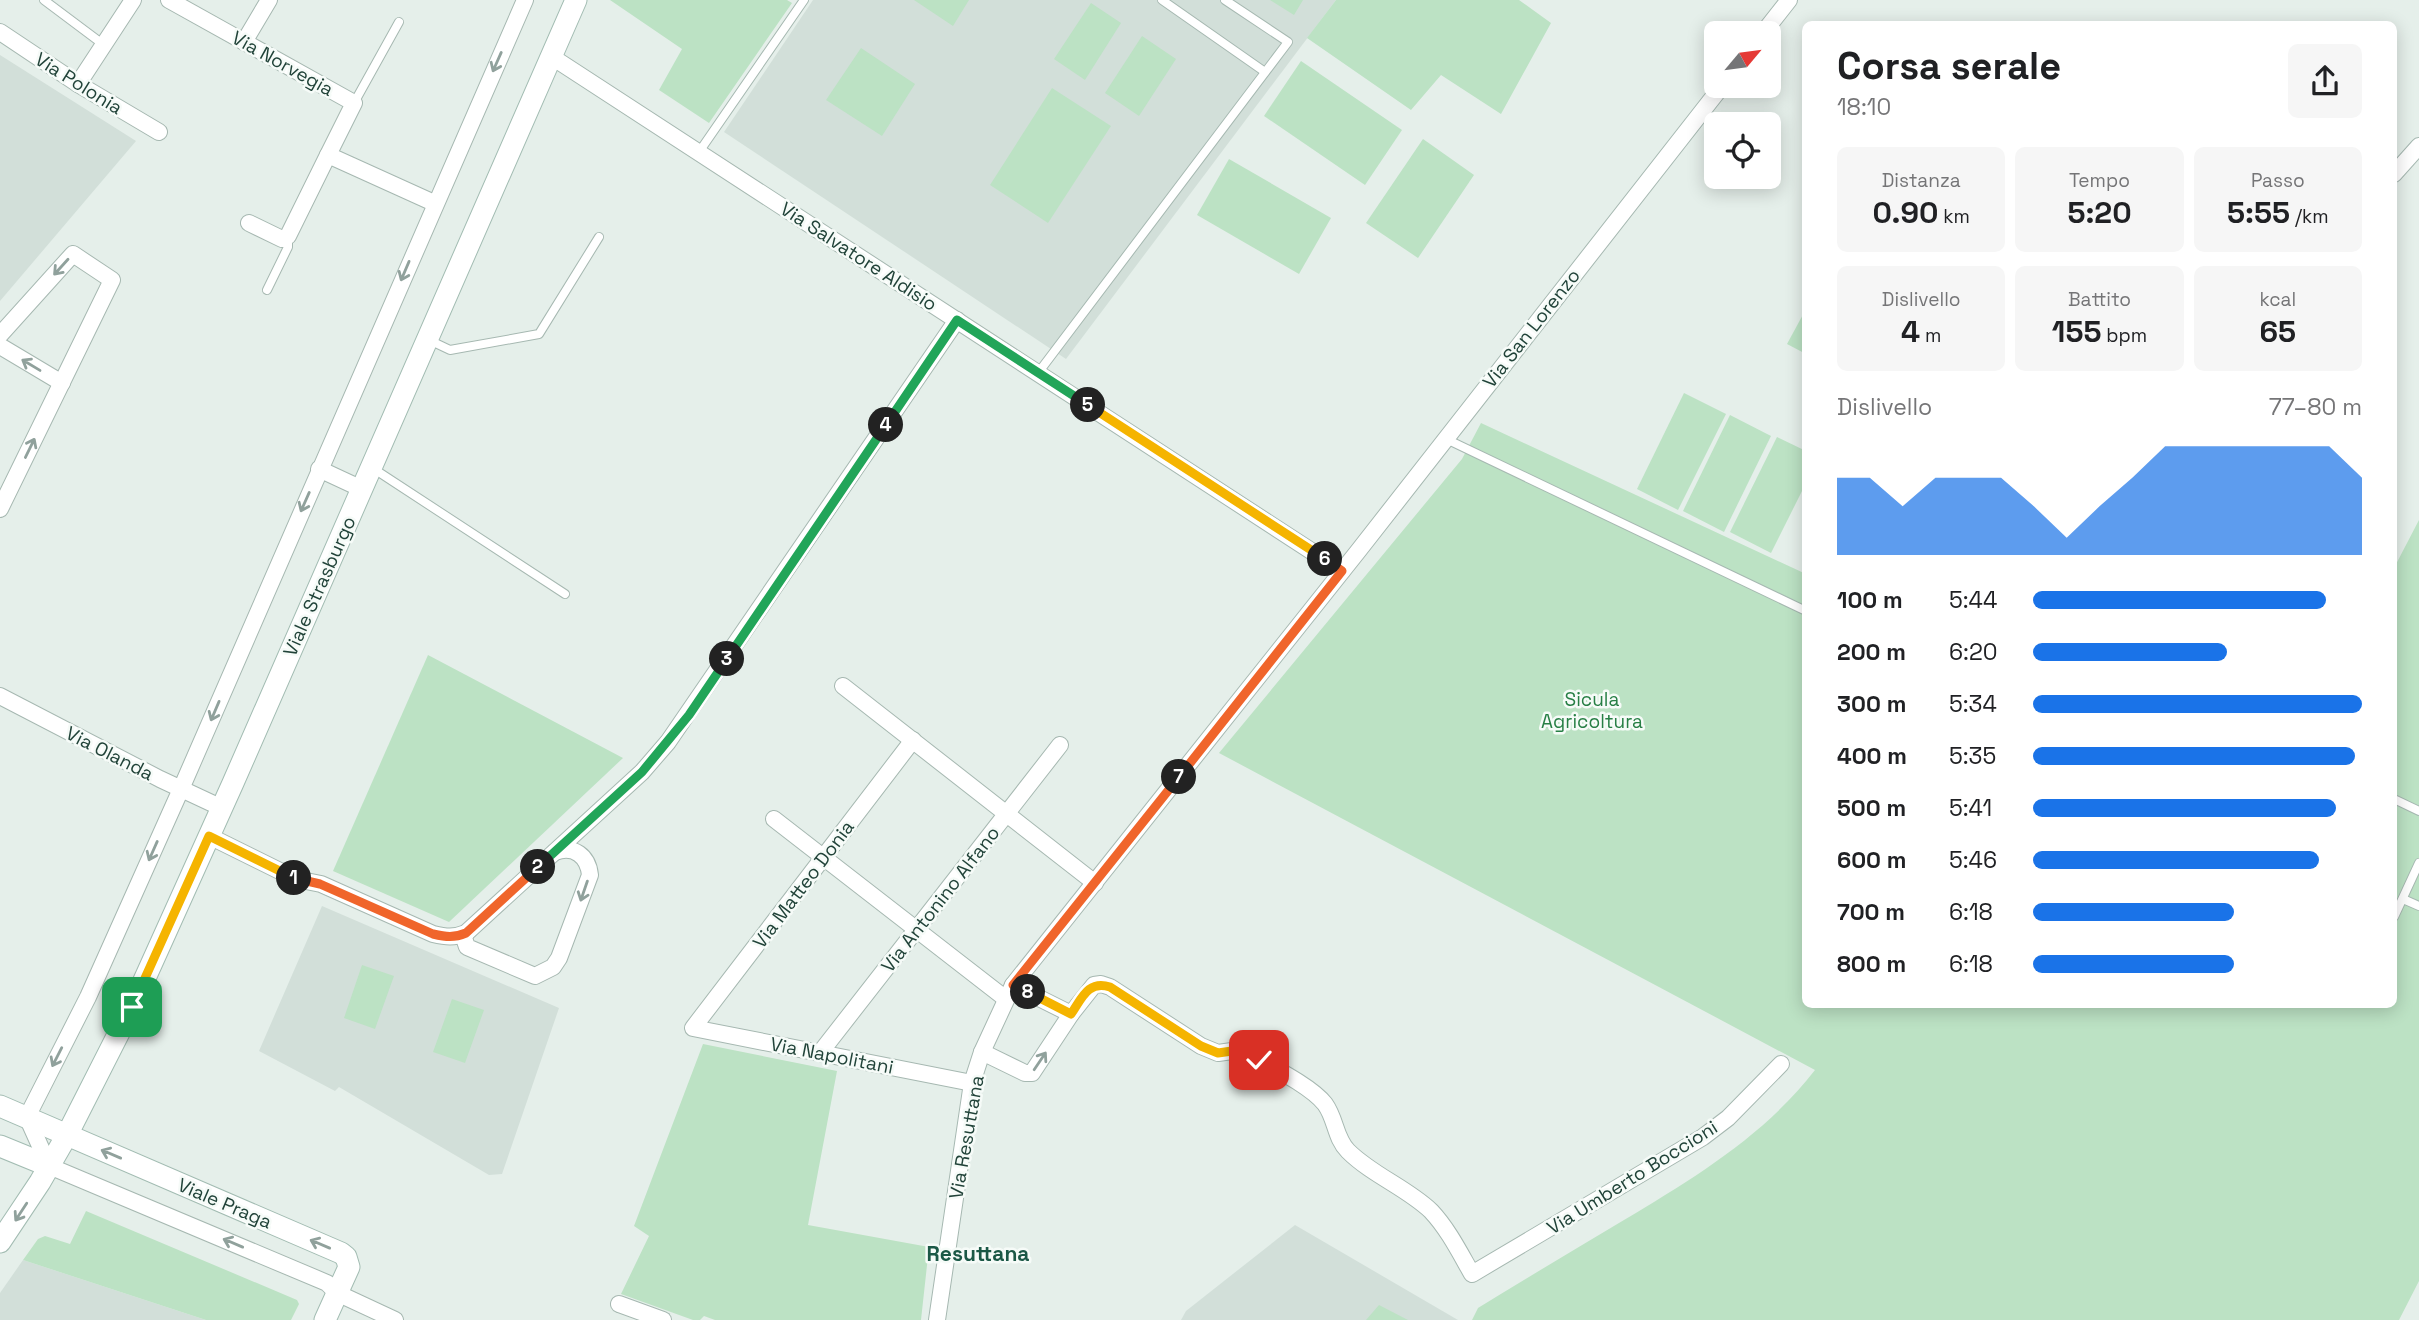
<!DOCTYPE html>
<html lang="it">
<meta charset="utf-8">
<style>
:root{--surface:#fff;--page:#f6f6f6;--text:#202124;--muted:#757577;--accent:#1a73e8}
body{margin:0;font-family:"Space Grotesk",sans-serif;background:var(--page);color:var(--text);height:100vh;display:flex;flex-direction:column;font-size:26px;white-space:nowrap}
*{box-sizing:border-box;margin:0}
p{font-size:23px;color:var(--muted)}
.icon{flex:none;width:38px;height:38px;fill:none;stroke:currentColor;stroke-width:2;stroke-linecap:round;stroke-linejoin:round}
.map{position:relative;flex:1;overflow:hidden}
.side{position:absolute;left:1802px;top:21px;width:595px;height:987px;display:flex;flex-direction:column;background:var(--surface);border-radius:10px;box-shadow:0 4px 18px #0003}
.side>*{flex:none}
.needle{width:46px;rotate:61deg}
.controls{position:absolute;left:1704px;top:21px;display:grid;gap:14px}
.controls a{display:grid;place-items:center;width:77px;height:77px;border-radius:10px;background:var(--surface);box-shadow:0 4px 18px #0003;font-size:35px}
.pin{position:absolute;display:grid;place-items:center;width:60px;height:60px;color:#fff;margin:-30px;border-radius:14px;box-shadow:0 4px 10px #0006}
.km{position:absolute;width:35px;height:35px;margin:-18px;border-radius:50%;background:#222;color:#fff;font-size:19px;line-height:35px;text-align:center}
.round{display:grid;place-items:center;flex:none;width:74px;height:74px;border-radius:10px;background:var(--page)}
.summary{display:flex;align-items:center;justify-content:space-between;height:119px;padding:0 35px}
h1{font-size:38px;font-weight:600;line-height:52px}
.figures{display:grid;grid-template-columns:repeat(3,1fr);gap:10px;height:119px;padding:7px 35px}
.figures div{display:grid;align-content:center;border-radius:10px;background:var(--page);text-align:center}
.figures b{font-size:30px;font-weight:600}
.figures small{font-size:19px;font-weight:400}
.figures p{font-size:19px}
.chart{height:196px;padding:14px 35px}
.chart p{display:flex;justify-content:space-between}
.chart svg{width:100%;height:126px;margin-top:7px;fill:var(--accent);opacity:.7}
ul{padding:0 35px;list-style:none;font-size:23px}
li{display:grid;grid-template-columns:112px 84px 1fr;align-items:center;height:52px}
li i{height:18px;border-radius:9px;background:var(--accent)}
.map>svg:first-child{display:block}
</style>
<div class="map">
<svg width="2419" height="1320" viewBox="0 0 2419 1320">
<rect width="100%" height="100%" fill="#e5efea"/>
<!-- built -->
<g fill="#d2dfd9">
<polygon points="813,0 1336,0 1066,359 724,132"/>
<polygon points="0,55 136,141 0,301"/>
<polygon points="322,906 559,1008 502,1174 489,1175 339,1087 335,1091 259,1051"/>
<polygon points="1295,1225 1458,1320 1181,1320 1186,1311"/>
<polygon points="23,1260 206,1320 0,1320 0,1293"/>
</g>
<!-- green -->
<g fill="#bce2c4">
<polygon points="610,0 787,0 792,3 709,123 659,90 682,49"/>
<polygon points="914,0 969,0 953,26"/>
<polygon points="1270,0 1303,0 1294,15"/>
<polygon points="1336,0 1519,0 1551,23 1501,114 1441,75 1411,110 1307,38"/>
<polygon points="1091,3 1121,23 1085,80 1054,59"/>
<polygon points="1142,36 1176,59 1139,116 1105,93"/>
<polygon points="861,48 915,84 882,136 826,100"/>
<polygon points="1301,61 1402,130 1365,185 1264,116"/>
<polygon points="1052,88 1111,126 1048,223 990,185"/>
<polygon points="1423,139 1474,175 1418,258 1366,223"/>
<polygon points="1229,159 1331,218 1299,274 1197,215"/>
<polygon points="1806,309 1806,354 1787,344"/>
<polygon points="1684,393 1726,414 1678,510 1637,489"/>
<polygon points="1730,415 1771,436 1724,532 1683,511"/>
<path d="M1481 423 1806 574V1004H2394V568L2419 520V1281L2399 1320H1472L1478 1308C1527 1278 1575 1249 1624 1220 1694 1178 1765 1135 1815 1070L1219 753 1462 459Z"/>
<polygon points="1777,437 1806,451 1806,483 1771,553 1730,532"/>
<polygon points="428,655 623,758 449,922 333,871"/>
<polygon points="362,965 394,976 375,1029 344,1018"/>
<polygon points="452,999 484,1010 465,1063 433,1052"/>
<polygon points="703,1044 837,1071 808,1225 929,1247 921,1320 715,1320 704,1316 700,1320 693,1320 621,1294 649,1236 634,1226"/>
<polygon points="86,1211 297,1300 299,1304 291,1320 206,1320 23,1260 38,1239 45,1236 70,1244"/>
<polygon points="1379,1305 1408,1320 1366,1320"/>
</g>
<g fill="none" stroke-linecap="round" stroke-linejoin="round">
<!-- lane casing -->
<g stroke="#a6b8b1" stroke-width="10">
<g id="lane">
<polyline points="44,0 104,45"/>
<polyline points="1162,0 1265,72"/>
<polyline points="354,103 399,22"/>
<polyline points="699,152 804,0"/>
<polyline points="267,290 288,247 288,236"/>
<polyline points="429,340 450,350 539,334 599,237"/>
<polyline points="1038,373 1288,42 1225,0"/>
<polyline points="1444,438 1806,611"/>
<polyline points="374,469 565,594"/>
<polyline points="2394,799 2419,811"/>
<polyline points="2403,899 2419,906"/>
<polyline points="2394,917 2419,863"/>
</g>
</g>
<!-- street casing -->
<g stroke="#a6b8b1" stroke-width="18">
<g id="street">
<polyline points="169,0 354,103 328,155 434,203"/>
<polyline points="0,32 78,84 159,132"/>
<polyline points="1763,33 1789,0"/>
<polyline points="244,42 269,0"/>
<polyline points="552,57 1342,571"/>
<polyline points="78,84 133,0"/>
<polyline points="2394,174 2419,146"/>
<polyline points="249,223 282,239 288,236 328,155"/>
<polyline points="0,335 73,254 112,280 0,509"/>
<polyline points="0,346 62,383"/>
<polyline points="319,469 362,489"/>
<polyline points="843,686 1095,883"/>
<polyline points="0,696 160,779 222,808"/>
<polyline points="913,740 693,1028 972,1083"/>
<polyline points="774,819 1006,999"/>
<path d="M209 836 296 879 321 884 433 934C446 937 454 938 466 933L642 772 668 742 957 320"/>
<path d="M466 933 464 938 467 947 535 976 553 967 559 958 590 875C588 856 574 845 555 852"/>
<path d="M1071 1014 1094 985 1101 984 1110 987 1201 1046 1218 1053 1239 1050 1249 1054C1270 1066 1311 1086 1325 1104 1336 1119 1335 1138 1348 1151 1372 1175 1407 1188 1431 1211 1448 1229 1460 1253 1472 1274L1703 1137 1728 1118 1781 1064"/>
<polyline points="982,1052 1025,1073 1032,1073 1071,1014 1013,985"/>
<polyline points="820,1053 1060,745"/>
<polyline points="619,1304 663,1320"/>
<polyline points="395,1320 337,1293 327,1283 49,1166 27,1117 88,997 181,789 525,0"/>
<polyline points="937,1320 972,1083 982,1052 1013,985 1359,550 1722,86"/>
</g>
</g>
<!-- secondary casing -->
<g stroke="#a2bcb2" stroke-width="23">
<g id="secondary">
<polyline points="0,1106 341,1253 346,1257 349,1267 325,1320"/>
<polyline points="0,1146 49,1166"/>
<polyline points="0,1242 40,1182 67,1135 132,1007 233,783 576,0"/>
</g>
</g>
<!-- lane -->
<use href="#lane" stroke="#fff" stroke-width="8"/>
<!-- street -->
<use href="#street" stroke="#fff" stroke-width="16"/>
<!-- secondary -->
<use href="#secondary" stroke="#fff" stroke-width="21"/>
</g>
<!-- one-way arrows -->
<defs><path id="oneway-shaft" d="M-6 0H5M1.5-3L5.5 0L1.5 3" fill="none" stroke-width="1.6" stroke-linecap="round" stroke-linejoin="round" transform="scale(1.75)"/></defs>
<g stroke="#90a19c">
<use href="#oneway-shaft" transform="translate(497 62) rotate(114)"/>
<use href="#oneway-shaft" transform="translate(61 267) rotate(132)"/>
<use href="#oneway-shaft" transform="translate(405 271) rotate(113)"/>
<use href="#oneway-shaft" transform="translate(31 365) rotate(-149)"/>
<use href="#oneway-shaft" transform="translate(30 448) rotate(-64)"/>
<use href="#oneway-shaft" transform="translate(305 502) rotate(114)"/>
<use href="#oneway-shaft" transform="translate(215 711) rotate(113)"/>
<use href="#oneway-shaft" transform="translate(153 851) rotate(114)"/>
<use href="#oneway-shaft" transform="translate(584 891) rotate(109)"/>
<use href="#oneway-shaft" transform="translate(57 1057) rotate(117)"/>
<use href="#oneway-shaft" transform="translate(1040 1061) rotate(-56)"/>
<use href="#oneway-shaft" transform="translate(111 1154) rotate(-157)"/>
<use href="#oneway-shaft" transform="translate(21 1212) rotate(123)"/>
<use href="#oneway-shaft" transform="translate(233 1243) rotate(-157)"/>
<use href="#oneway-shaft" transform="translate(320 1244) rotate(-157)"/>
</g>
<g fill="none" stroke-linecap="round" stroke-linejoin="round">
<!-- split-1 casing -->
<g stroke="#fff" stroke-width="14">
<polyline id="split-1" points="132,1007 209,836 294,878"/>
</g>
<!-- split-2 casing -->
<g stroke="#fff" stroke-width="14">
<path id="split-2" d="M294 878 320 884 433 934C446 937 454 938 466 933L538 867"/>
</g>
<!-- split-3 casing -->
<g stroke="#fff" stroke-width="14">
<polyline id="split-3" points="538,867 642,772 689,715 727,659"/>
</g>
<!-- split-4 casing -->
<g stroke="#fff" stroke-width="14">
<polyline id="split-4" points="727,659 886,425"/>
</g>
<!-- split-5 casing -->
<g stroke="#fff" stroke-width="14">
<polyline id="split-5" points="886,425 957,320 1088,405"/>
</g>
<!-- split-6 casing -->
<g stroke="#fff" stroke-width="14">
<polyline id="split-6" points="1088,405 1325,559"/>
</g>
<!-- split-7 casing -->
<g stroke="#fff" stroke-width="14">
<polyline id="split-7" points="1179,777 1342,571 1325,559"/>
</g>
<!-- split-8 casing -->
<g stroke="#fff" stroke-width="14">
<polyline id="split-8" points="1028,992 1013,985 1179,777"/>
</g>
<!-- split-9 casing -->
<g stroke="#fff" stroke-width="14">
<path id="split-9" d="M1028 992 1071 1014C1082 998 1088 980 1110 987L1201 1046 1218 1053 1239 1050 1259 1060"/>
</g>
<!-- split-1 -->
<use href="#split-1" stroke="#f5b400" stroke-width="9"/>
<!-- split-2 -->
<use href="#split-2" stroke="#f0652b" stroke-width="9"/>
<!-- split-3 -->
<use href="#split-3" stroke="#22a559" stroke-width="9"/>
<!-- split-4 -->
<use href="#split-4" stroke="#22a559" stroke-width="9"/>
<!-- split-5 -->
<use href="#split-5" stroke="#22a559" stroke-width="9"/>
<!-- split-6 -->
<use href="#split-6" stroke="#f5b400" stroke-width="9"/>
<!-- split-7 -->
<use href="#split-7" stroke="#f0652b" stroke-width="9"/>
<!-- split-8 -->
<use href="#split-8" stroke="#f0652b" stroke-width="9"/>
<!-- split-9 -->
<use href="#split-9" stroke="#f5b400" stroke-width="9"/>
</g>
<g text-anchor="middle" stroke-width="5" stroke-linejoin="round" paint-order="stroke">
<!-- street labels -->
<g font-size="19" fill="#214339" stroke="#f6fbf8">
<text transform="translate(283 63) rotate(29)" y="7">Via Norvegia</text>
<text transform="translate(79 83) rotate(32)" y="7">Via Polonia</text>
<text transform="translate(859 256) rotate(33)" y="7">Via Salvatore Aldisio</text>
<text transform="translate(1531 328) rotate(-52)" y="7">Via San Lorenzo</text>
<text transform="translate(319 586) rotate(-66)" y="7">Viale Strasburgo</text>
<text transform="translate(110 753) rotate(27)" y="7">Via Olanda</text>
<text transform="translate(803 884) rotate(-53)" y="7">Via Matteo Donia</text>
<text transform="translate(940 899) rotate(-52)" y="7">Via Antonino Alfano</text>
<text transform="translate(832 1055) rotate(11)" y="7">Via Napolitani</text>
<text transform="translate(966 1137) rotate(-80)" y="7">Via Resuttana</text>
<text transform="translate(1632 1177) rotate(-32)" y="7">Via Umberto Boccioni</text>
<text transform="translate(225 1203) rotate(23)" y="7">Viale Praga</text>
</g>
<!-- park labels -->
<g font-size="19" fill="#277f45" stroke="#f6fbf8">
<text x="1592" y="706">Sicula<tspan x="1592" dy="22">Agricoltura</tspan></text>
</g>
<!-- neighbourhood labels -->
<g font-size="21" font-weight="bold" fill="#1b5846" stroke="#f6fbf8">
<text x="978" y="1261">Resuttana</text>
</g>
</g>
</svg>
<div class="controls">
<a><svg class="needle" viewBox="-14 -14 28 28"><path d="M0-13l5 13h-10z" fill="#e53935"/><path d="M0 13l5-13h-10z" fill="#757577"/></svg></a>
<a><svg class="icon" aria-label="locate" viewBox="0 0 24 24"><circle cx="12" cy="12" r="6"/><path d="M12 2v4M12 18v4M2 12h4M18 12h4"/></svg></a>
</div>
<div class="pin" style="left:132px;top:1007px;background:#1e9e55"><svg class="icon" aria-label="arrive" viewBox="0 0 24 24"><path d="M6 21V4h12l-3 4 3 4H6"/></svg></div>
<div class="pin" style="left:1259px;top:1060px;background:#d93025"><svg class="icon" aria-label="check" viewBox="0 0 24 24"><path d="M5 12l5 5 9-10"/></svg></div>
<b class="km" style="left:294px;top:878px">1</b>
<b class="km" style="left:538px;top:867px">2</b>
<b class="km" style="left:727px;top:659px">3</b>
<b class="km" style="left:886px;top:425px">4</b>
<b class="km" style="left:1088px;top:405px">5</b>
<b class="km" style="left:1325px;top:559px">6</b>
<b class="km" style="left:1179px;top:777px">7</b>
<b class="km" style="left:1028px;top:992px">8</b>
<section class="side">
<div class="summary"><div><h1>Corsa serale</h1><p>18:10</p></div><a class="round"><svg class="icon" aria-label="share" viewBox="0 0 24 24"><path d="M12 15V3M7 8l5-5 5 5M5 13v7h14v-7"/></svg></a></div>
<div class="figures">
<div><p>Distanza</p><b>0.90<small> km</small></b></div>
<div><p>Tempo</p><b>5:20</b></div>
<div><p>Passo</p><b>5:55<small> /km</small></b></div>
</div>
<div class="figures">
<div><p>Dislivello</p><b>4<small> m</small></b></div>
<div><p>Battito</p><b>155<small> bpm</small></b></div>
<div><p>kcal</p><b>65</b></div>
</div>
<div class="chart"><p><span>Dislivello</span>77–80 m</p>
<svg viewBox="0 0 160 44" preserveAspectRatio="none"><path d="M0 44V17L10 17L20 27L30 17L40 17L50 17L60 27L70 38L80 27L90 17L100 6L110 6L120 6L130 6L140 6L150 6L160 17V44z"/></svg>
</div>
<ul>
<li><b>100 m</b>5:44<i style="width:89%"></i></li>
<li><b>200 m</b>6:20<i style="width:59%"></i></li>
<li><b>300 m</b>5:34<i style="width:100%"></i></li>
<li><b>400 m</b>5:35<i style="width:98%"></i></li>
<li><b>500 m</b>5:41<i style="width:92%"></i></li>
<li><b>600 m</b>5:46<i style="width:87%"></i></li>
<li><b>700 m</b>6:18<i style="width:61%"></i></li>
<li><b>800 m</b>6:18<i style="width:61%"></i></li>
</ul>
</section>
</div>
